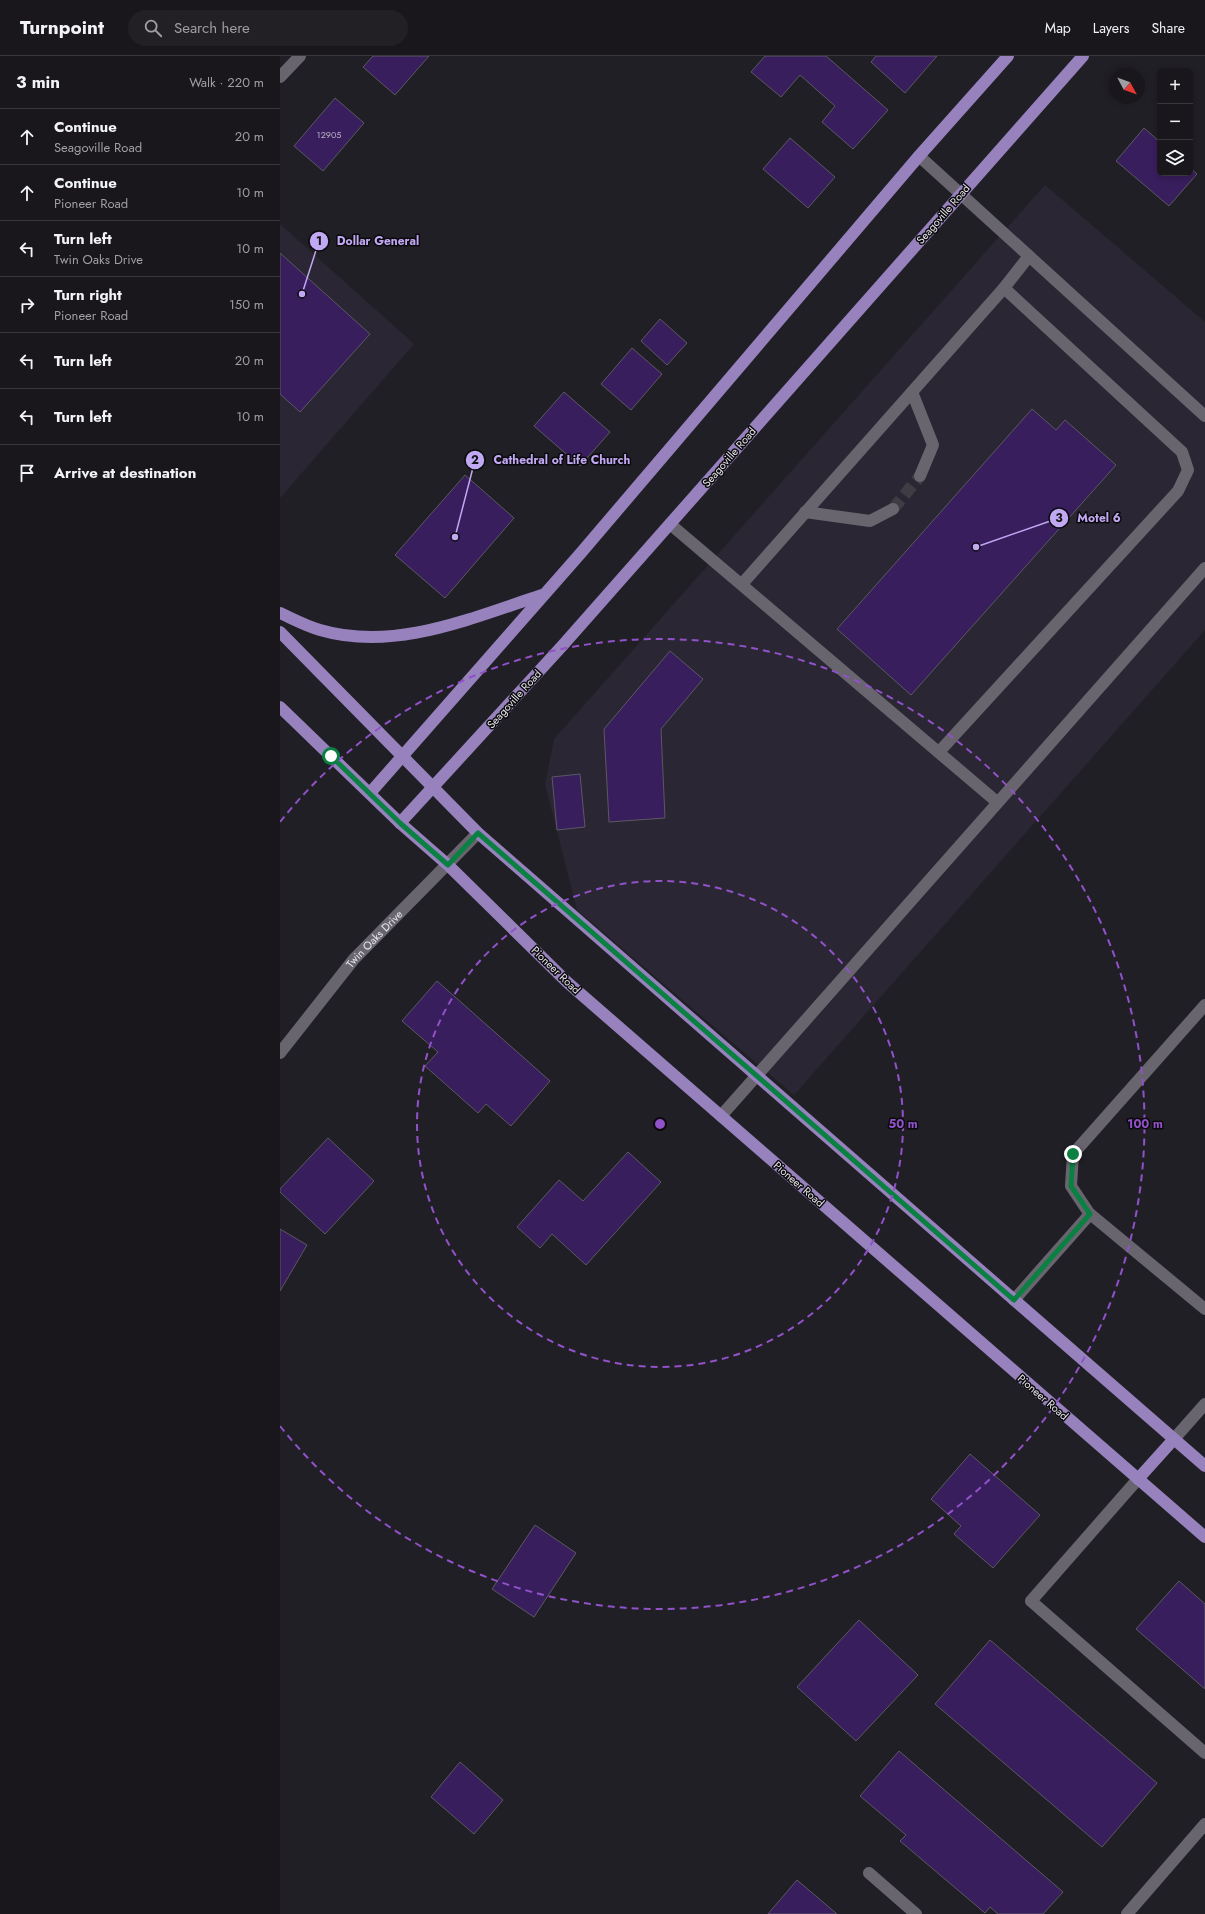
<!DOCTYPE html>
<meta charset="utf-8">
<style>
body{margin:0;font-family:Jost,sans-serif;background:#222025;color:#f1f3f6}
.controls{position:absolute;right:12px;top:12px;display:grid;overflow:hidden;border-radius:6px;box-shadow:0 2px 6px #0003}
.controls button{width:36px;height:36px;display:grid;place-items:center;padding:0;border:0;border-bottom:1px solid #37363b;background:#19171c;color:#f1f3f6;font:20px sans-serif}
.compass{position:absolute;left:829px;top:12px;width:36px;height:36px;border-radius:50%;background:#19171c;box-shadow:0 2px 6px #0003;rotate:131deg}
.stop{position:absolute;width:12px;height:12px;margin:-9px;border:3px solid #0b8043;border-radius:50%;background:#fff}
.stop.end{background:#0b8043;border-color:#fff;box-shadow:0 1px 4px #0008}
.list{margin:0;padding:0;list-style:none}
h2{display:flex;justify-content:space-between;align-items:center;height:52px;margin:0;padding:0 16px;font-size:17px}
h2 small{font-size:13px;font-weight:400;color:#9f9fa3}
.list li{display:grid;grid-template-columns:26px 1fr auto;gap:12px;align-items:center;box-sizing:border-box;height:56px;padding:0 16px;border-top:1px solid #37363b}
.list b{display:block;font-size:15px;white-space:nowrap}
.list p{margin:0;font-size:13px;white-space:nowrap;color:#9f9fa3}
.list em{font-size:13px;font-style:normal;color:#9f9fa3}
.icon{flex:none;width:22px;height:22px;fill:none;stroke:currentColor;stroke-width:2;stroke-linecap:round;stroke-linejoin:round}
.map{position:relative;flex:none;width:925px;height:1858px;overflow:hidden}
header{display:flex;align-items:center;gap:24px;box-sizing:border-box;height:56px;padding:0 20px;background:#19171c;border-bottom:1px solid #37363b}
header strong{font-size:19px}
nav{display:flex;gap:22px;margin-inline-start:auto;font-size:14px}
.search{width:280px;height:36px;background:#222025;display:flex;align-items:center;gap:10px;box-sizing:border-box;padding:0 14px;border-radius:22px;color:#9f9fa3;font-size:15px}
main{display:flex}
aside{flex:1;background:#19171c}
.map>svg:first-child{display:block}
</style>
<header>
<strong>Turnpoint</strong>
<div class="search"><svg class="icon" aria-label="search" viewBox="0 0 24 24"><circle cx="10" cy="10" r="6"/><path d="M15 15l6 6"/></svg>Search here</div>
<nav><a>Map</a><a>Layers</a><a>Share</a></nav>
</header>
<main>
<aside>
<h2>3 min<small>Walk · 220 m</small></h2>
<ul class="list">
<li><svg class="icon" aria-label="ahead" viewBox="0 0 24 24"><path d="M12 20V5M6 11l6-6 6 6"/></svg><div><b>Continue</b><p>Seagoville Road</p></div><em>20 m</em></li>
<li><svg class="icon" aria-label="ahead" viewBox="0 0 24 24"><path d="M12 20V5M6 11l6-6 6 6"/></svg><div><b>Continue</b><p>Pioneer Road</p></div><em>10 m</em></li>
<li><svg class="icon" aria-label="left" viewBox="0 0 24 24"><path d="M17 20v-9H6M10 6l-5 5 5 5"/></svg><div><b>Turn left</b><p>Twin Oaks Drive</p></div><em>10 m</em></li>
<li><svg class="icon" aria-label="right" viewBox="0 0 24 24"><path d="M7 20v-9h11M14 6l5 5-5 5"/></svg><div><b>Turn right</b><p>Pioneer Road</p></div><em>150 m</em></li>
<li><svg class="icon" aria-label="left" viewBox="0 0 24 24"><path d="M17 20v-9H6M10 6l-5 5 5 5"/></svg><div><b>Turn left</b></div><em>20 m</em></li>
<li><svg class="icon" aria-label="left" viewBox="0 0 24 24"><path d="M17 20v-9H6M10 6l-5 5 5 5"/></svg><div><b>Turn left</b></div><em>10 m</em></li>
<li><svg class="icon" aria-label="arrive" viewBox="0 0 24 24"><path d="M6 21V4h12l-3 4 3 4H6"/></svg><div><b>Arrive at destination</b></div></li>
</ul>
</aside>
<div class="map">
<svg width="925" height="1858" viewBox="0 0 925 1858">
<rect width="100%" height="100%" fill="#211f26"/>
<!-- built -->
<g fill="#2a2633">
<polygon points="765,129 925,266 925,574 514,1039 297,854 265,728 274,683"/>
<polygon points="0,168 134,288 0,442"/>
</g>
<!-- building -->
<g fill="#381e5d" stroke="#5b5961">
<polygon points="93,0 149,0 115,39 83,11"/>
<polygon points="485,0 546,0 608,54 573,93 542,66 555,50 520,19 501,41 471,16"/>
<polygon points="596,0 657,0 625,37 591,6"/>
<polygon points="55,42 84,67 43,115 14,90"/>
<polygon points="864,72 880,86 880,117 910,117 910,112 917,118 889,150 836,105"/>
<polygon points="510,82 555,121 528,152 483,113"/>
<polygon points="0,197 90,278 20,356 0,338"/>
<polygon points="380,263 407,287 387,309 361,285"/>
<polygon points="352,292 382,318 351,354 321,328"/>
<polygon points="284,336 330,376 300,410 254,370"/>
<polygon points="752,353 776,374 785,364 836,409 631,639 557,573"/>
<polygon points="185,419 234,462 165,542 115,499"/>
<polygon points="390,595 423,623 381,673 385,762 329,766 324,673"/>
<polygon points="300,718 305,771 277,774 272,721"/>
<polygon points="157,925 270,1025 231,1070 206,1048 198,1057 145,1010 158,996 122,965"/>
<polygon points="48,1082 94,1125 45,1178 0,1136 0,1133"/>
<polygon points="348,1096 381,1126 306,1209 272,1178 260,1192 237,1171 279,1124 303,1145"/>
<polygon points="0,1173 27,1189 0,1235"/>
<polygon points="690,1398 760,1459 713,1512 674,1478 681,1470 651,1443"/>
<polygon points="255,1469 296,1497 254,1561 212,1533"/>
<polygon points="899,1525 925,1548 925,1633 856,1573"/>
<polygon points="579,1564 638,1619 576,1685 517,1631"/>
<polygon points="710,1584 877,1727 822,1791 655,1648"/>
<polygon points="619,1695 783,1836 763,1858 718,1858 710,1851 705,1857 620,1785 626,1779 580,1740"/>
<polygon points="180,1706 223,1744 194,1778 151,1741"/>
<polygon points="517,1824 557,1858 488,1858"/>
</g>
<g fill="none" stroke-linecap="round" stroke-linejoin="round">
<!-- minor-tunnel -->
<polyline stroke="#3f3d43" stroke-width="12" stroke-dasharray="12 6" stroke-linecap="butt" points="613,453 640,420"/>
<!-- minor -->
<g stroke="#68656e" stroke-width="12">
<polyline points="0,21 20,0"/>
<polyline points="639,100 925,360"/>
<polyline points="632,336 653,389 640,420"/>
<polyline points="525,456 590,465 613,453"/>
<polyline points="390,468 717,746"/>
<polyline points="462,528 724,232"/>
<polyline points="659,696 898,435 908,414 902,396 724,232 749,200"/>
<polyline points="925,949 793,1098 791,1130 809,1157 925,1253"/>
<path id="s1" d="M0,997l74,-94 124,-126"/>
<polyline points="441,1060 925,512"/>
<polyline points="734,1244 810,1158"/>
<polyline points="894,1383 925,1348"/>
<polyline points="858,1423 751,1545 925,1697"/>
<polyline points="589,1817 636,1858"/>
<polyline points="847,1858 925,1768"/>
</g>
<!-- major -->
<g stroke="#9782bd" stroke-width="12">
<path d="M0,557c13,6 26,13 40,17 75,22 151,-12 222,-35"/>
<polyline points="0,576 198,777 925,1410"/>
<polyline points="0,651 120,767 168,809 287,926 925,1481"/>
<polyline points="90,737 300,498 639,100 728,0"/>
<polyline points="120,767 283,589 803,0"/>
<polyline points="858,1423 894,1383"/>
</g>
</g>
<g fill="none" stroke-linecap="round" stroke-linejoin="round">
<!-- route -->
<polyline stroke="#0b8043" stroke-width="5" points="51,700 120,767 168,809 198,777 734,1244 810,1158 791,1130 793,1098"/>
</g>
<!-- distance rings -->
<g fill="none" stroke="#9151c8" stroke-width="2" stroke-dasharray="7 5">
<circle cx="380" cy="1068" r="243"/>
<path d="M0 766A485 485 0 1 1 0 1370"/>
</g>
<g text-anchor="middle" dominant-baseline="central" stroke-width="3" stroke-linejoin="round" paint-order="stroke">
<!-- number labels -->
<g font-size="9" fill="#bbb3c7">
<text x="49" y="78">12905</text>
</g>
<!-- street labels -->
<g font-size="11" fill="#e7e5ea" stroke="#0a090c">
<text transform="translate(663 158) rotate(-49)">Seagoville Road</text>
<text transform="translate(449 401) rotate(-49)">Seagoville Road</text>
<text transform="translate(234 643) rotate(-48)">Seagoville Road</text>
<text stroke="none"><textPath href="#s1" startOffset="148">Twin Oaks Drive</textPath></text>
<text transform="translate(276 914) rotate(44)">Pioneer Road</text>
<text transform="translate(519 1128) rotate(41)">Pioneer Road</text>
<text transform="translate(763 1341) rotate(41)">Pioneer Road</text>
</g>
</g>
<circle cx="380" cy="1068" r="6" fill="#9151c8" stroke="#0a090c" stroke-width="2"/>
<g font-size="12" text-anchor="middle" font-weight="bold" fill="#9151c8" stroke="#0a090c" stroke-width="3" stroke-linejoin="round" paint-order="stroke">
<text x="623" y="1072">50 m</text>
<text x="865" y="1072">100 m</text>
</g>
<!-- callouts -->
<path fill="none" stroke="#c1a8f3" stroke-width="1.5" d="M22 238L39 185M175 481L195 404M696 491L779 462"/>
<g fill="#c1a8f3" stroke="#0a090c" stroke-width="1.5">
<circle cx="22" cy="238" r="4"/>
<circle cx="175" cy="481" r="4"/>
<circle cx="696" cy="491" r="4"/>
<circle cx="39" cy="185" r="10"/>
<circle cx="195" cy="404" r="10"/>
<circle cx="779" cy="462" r="10"/>
</g>
<g font-size="12" text-anchor="middle" font-weight="bold" fill="#111">
<text x="39" y="189">1</text>
<text x="195" y="408">2</text>
<text x="779" y="466">3</text>
</g>
<g font-size="12" text-anchor="middle" font-weight="bold" fill="#c1a8f3" stroke="#0a090c" stroke-width="3" stroke-linejoin="round" paint-order="stroke">
<text x="98" y="189">Dollar General</text>
<text x="282" y="408">Cathedral of Life Church</text>
<text x="819" y="466">Motel 6</text>
</g>
</svg>
<div class="controls">
<button>+</button>
<button>−</button>
<button><svg class="icon" aria-label="layers" viewBox="0 0 24 24"><path d="M12 4l9 5-9 5-9-5zM3 14l9 5 9-5"/></svg></button>
</div>
<svg class="compass" viewBox="-18 -18 36 36"><path d="M0-13l5 13h-10z" fill="#e53935"/><path d="M0 13l5-13h-10z" fill="#9f9fa3"/></svg>
<div class="stop" style="left:51px;top:700px"></div>
<div class="stop end" style="left:793px;top:1098px"></div>
</div>
</main>
